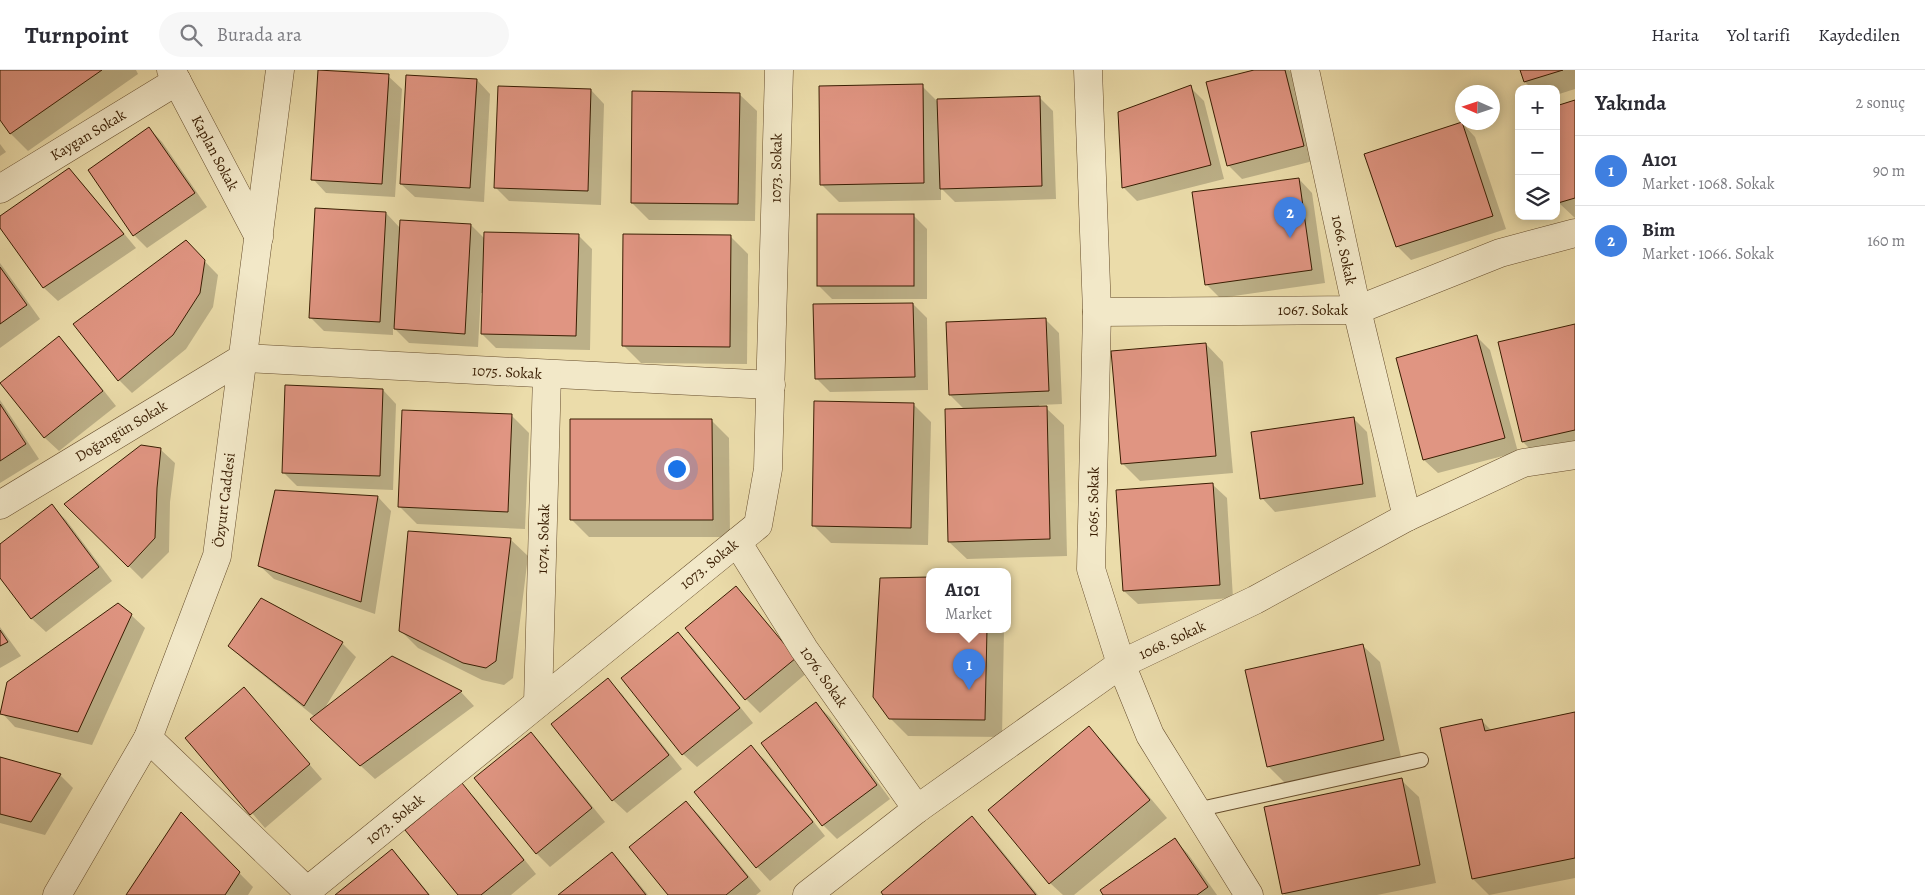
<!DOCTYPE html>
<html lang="tr">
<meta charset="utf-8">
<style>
body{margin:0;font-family:Alegreya,serif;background:#f7f7f7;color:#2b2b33}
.controls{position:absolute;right:15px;top:15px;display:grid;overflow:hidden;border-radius:10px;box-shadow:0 2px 12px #0003}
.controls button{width:45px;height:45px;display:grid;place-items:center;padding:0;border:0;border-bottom:1px solid #e1e1e2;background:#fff;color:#2b2b33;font:25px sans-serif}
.compass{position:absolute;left:1455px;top:15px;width:45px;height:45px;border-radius:50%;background:#fff;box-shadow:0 2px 12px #0003;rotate:273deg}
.you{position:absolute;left:676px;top:398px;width:18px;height:18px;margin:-12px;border:4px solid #fff;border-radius:50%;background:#1a73e8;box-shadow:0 0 0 8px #1a73e833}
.badge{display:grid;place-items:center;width:32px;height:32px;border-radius:50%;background:#ea580c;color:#fff;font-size:16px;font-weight:700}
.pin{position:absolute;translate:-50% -41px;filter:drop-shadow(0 1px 2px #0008)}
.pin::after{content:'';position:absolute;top:26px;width:18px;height:15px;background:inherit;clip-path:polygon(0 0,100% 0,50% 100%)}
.popup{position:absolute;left:926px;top:498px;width:85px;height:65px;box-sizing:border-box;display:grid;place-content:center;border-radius:10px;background:#fff;filter:drop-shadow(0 1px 4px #0005);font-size:16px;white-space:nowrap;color:#7c7c81}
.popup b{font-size:19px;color:#2b2b33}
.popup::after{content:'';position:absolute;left:50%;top:100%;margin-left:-10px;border:10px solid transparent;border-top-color:#fff}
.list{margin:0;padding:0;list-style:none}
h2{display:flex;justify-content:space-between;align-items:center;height:65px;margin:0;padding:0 20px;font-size:21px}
h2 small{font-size:16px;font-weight:400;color:#7c7c81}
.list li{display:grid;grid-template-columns:32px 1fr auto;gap:15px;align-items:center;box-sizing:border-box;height:70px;padding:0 20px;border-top:1px solid #e1e1e2}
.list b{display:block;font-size:19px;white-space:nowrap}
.list p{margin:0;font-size:16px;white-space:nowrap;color:#7c7c81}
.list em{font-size:16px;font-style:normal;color:#7c7c81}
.icon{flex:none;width:28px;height:28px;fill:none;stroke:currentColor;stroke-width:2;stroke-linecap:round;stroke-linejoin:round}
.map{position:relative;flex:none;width:1575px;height:825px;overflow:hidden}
header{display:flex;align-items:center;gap:30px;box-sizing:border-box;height:70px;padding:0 25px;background:#fff;border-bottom:1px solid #e1e1e2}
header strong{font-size:24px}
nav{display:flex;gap:28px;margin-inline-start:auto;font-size:18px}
.search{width:350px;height:45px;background:#f7f7f7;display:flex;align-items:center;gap:12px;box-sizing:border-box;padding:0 18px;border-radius:28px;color:#7c7c81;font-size:19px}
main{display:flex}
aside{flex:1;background:#fff}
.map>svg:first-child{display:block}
</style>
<header>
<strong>Turnpoint</strong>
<div class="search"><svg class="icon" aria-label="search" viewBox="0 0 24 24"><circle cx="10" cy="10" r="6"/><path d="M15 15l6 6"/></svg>Burada ara</div>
<nav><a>Harita</a><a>Yol tarifi</a><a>Kaydedilen</a></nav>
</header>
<main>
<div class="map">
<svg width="1575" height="825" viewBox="0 0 1575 825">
<rect width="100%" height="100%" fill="#ebdcaa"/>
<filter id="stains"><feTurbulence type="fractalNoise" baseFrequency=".004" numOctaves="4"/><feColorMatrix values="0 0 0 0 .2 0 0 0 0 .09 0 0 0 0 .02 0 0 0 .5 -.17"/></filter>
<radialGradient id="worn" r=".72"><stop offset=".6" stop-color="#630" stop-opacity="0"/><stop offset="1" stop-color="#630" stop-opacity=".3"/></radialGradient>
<!-- shadow -->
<g fill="#0003">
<polygon points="0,0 136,0 138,4 28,81 11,64 0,48"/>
<polygon points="1259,0 1289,0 1296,8 1317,90 1242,109 1228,95"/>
<polygon points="1521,0 1575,0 1575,19 1556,25 1556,19 1532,19 1525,12"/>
<polygon points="388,6 402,19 395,127 326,123 313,109"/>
<polygon points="477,10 490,24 484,132 415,127 401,114"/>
<polygon points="922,16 937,31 1039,27 1053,41 1056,129 955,132 941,118 941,130 839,132 821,114"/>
<polygon points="1190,17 1204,31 1224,109 1137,131 1123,117"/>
<polygon points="591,20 604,34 601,135 509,131 496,118"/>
<polygon points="739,24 757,41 755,151 649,150 632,133"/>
<polygon points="1575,31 1575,148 1559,133 1556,123"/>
<polygon points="1462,53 1475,67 1506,159 1411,190 1397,176"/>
<polygon points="149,58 162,72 207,137 147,178 134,165"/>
<polygon points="0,74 6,82 0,86"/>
<polygon points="69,99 82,113 136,178 58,231 44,218 0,156 0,147"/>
<polygon points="1299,109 1312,123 1325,213 1220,228 1206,214"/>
<polygon points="386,143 401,159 471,155 485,169 578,165 592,179 590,280 496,278 482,264 483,223 481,223 478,277 409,273 393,257 393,265 324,261 310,247"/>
<polygon points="913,145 927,159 927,229 832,229 818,215"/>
<polygon points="731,167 748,184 747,294 641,293 623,275"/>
<polygon points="186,172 218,205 213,237 186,279 132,323 119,310"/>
<polygon points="0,193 40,249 0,278"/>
<polygon points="913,234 927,248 928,320 830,322 816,308"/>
<polygon points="1045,249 1059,263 1062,334 1039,335 1040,338 1046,338 1064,355 1067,486 967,489 949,472 965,340 950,325"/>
<polygon points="1575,255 1575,376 1537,386 1523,372 1499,273"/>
<polygon points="59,267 72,281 116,336 59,381 45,368 2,313"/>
<polygon points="1477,267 1490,280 1518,382 1438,403 1424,390"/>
<polygon points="1206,274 1223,292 1233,403 1140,411 1122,393"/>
<polygon points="383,320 396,334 393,420 297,416 283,402"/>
<polygon points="0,330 39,389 0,413"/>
<polygon points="913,334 931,352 928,475 831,473 813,455"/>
<polygon points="511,345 529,363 525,459 417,454 400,437"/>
<polygon points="1353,348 1367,362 1376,427 1275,442 1262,428"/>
<polygon points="712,351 729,368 730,467 589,467 572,450"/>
<polygon points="141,376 161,380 175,393 170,432 169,482 142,509 66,434"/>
<polygon points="1213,415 1227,428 1233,528 1138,534 1124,521"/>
<polygon points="378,427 391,441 375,544 274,509 260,496"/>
<polygon points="52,436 66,450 112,511 46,562 32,549 0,506 0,476"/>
<polygon points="510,469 528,486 513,608 504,615 482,610 418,578 400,560"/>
<polygon points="930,508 930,559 1004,559 1002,667 908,666 890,648 881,509"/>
<polygon points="736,518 749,531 808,602 760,643 746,629 687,558"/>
<polygon points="261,530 342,573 356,587 323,641 392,588 461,622 474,636 375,709 325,663 315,647 243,589 230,575"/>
<polygon points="131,545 145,558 92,675 15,657 2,643"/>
<polygon points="0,557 21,586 0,598"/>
<polygon points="678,563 692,577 753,653 697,697 683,684"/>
<polygon points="1362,575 1380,592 1401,687 1286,714 1268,696"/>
<polygon points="607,610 621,623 682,699 627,743 613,730"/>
<polygon points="244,619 322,709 265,758 187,668"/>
<polygon points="816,634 830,647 890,729 837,769 823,755"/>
<polygon points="1575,643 1575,808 1489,825 1473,809 1482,651 1492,661"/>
<polygon points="1089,658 1106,675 1167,748 1074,825 1063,825 1050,813"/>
<polygon points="531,663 544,677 605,752 550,797 536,783"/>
<polygon points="751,677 765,690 825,766 770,811 757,797"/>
<polygon points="0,688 60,705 73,718 45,765 0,753"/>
<polygon points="1401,710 1419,727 1436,813 1377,825 1285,825 1283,823"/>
<polygon points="462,715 476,729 536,804 511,825 459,825"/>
<polygon points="686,732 700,746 761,821 756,825 670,825"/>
<polygon points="181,744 253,817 248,825 127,825"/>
<polygon points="972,748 989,765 1038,825 885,825"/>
<polygon points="1175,770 1188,784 1217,825 1105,825"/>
<polygon points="392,781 405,794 430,825 337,825"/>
<polygon points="612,784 625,797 648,825 560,825"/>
</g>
<!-- building -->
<g fill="#e09582" stroke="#391d02">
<polygon points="0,0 102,0 10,64 0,50"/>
<polygon points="318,0 389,4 382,114 311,110"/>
<polygon points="1254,0 1285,0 1304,76 1227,96 1206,12"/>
<polygon points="1520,0 1563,0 1524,12"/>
<polygon points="406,5 477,9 470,118 400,114"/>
<polygon points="923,14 924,113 820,115 819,16"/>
<polygon points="1191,15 1211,95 1122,118 1118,42"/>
<polygon points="498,16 591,19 588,121 494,118"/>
<polygon points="632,21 740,23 738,134 631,133"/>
<polygon points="1040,26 1042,116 940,119 937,29"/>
<polygon points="1575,30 1575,128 1558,133 1556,127 1556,36"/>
<polygon points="1462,52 1493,146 1396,177 1364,84"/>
<polygon points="149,57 195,123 133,166 88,100"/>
<polygon points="69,98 124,164 43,218 0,158 0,146"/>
<polygon points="1299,108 1312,200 1205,215 1192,122"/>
<polygon points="315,138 386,142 380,252 309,248"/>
<rect x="817" y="144" width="97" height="72"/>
<polygon points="400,150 471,154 465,264 394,259"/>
<polygon points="484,162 579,164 576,266 481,264"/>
<polygon points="623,164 731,165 730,277 622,276"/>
<polygon points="186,170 205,190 200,223 173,265 118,311 73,254"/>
<polygon points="0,197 27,235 0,254"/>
<polygon points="913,233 915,307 815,309 813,234"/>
<polygon points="1046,248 1049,321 949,325 946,252"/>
<polygon points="1575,254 1575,360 1522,372 1498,272"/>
<polygon points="1477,265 1505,368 1423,390 1396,288"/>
<polygon points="59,266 103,321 44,368 0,313"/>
<polygon points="1206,273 1216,386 1121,394 1111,281"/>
<polygon points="285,315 383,319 380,406 282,403"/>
<polygon points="814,331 914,333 911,458 812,456"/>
<polygon points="0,334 26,374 0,391"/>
<polygon points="1047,336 1050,469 948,472 945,339"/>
<polygon points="402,340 512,344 508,442 398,437"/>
<polygon points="1354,347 1363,414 1260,429 1251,362"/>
<polygon points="570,349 712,349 713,450 570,450"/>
<polygon points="141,375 161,378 157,418 155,468 128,497 64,434"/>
<polygon points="1213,413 1220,515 1123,521 1116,420"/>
<polygon points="275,420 378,426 361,532 258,496"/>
<polygon points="52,434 99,497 31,549 0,508 0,474"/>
<polygon points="408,461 511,468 496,591 486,598 463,593 399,561"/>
<polygon points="930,507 930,559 987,559 985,650 889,649 873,627 880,508"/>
<polygon points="736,516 796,588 745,630 685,558"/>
<polygon points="261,528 343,572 304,636 228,576"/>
<polygon points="118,533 132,544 78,662 0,644 7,612"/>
<polygon points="0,560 8,572 0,576"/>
<polygon points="678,562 740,638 682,685 621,608"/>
<polygon points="1363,574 1384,670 1267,697 1245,600"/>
<polygon points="392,586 462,621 360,696 310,649"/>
<polygon points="608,608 669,685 612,731 551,654"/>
<polygon points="244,617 310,694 250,745 185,668"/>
<polygon points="816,632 877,715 822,756 761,673"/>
<polygon points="1575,642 1575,788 1472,809 1440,658 1482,649 1485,661"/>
<polygon points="1089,656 1150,730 1049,814 988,740"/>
<polygon points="531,662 592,738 536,784 474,708"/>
<polygon points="751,675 813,752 756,798 694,722"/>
<polygon points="0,687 61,704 31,752 0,744"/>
<polygon points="1402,708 1420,795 1282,824 1264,737"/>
<polygon points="462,713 524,790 481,825 458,825 405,760"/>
<polygon points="686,731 748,807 726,825 668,825 629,777"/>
<polygon points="181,742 240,802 225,825 126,825"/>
<polygon points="972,746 1036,825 883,825 881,822"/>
<polygon points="1175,768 1208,817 1197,825 1103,825 1100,820"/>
<polygon points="392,779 429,825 335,825"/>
<polygon points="612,782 646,825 558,825"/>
</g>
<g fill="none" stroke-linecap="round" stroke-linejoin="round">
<defs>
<polyline id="lane" points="1196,740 1421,690"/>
<g id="street">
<polyline points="171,0 259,167"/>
<polyline points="1088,0 1097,242 1091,499 1121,594 1150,665 1249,825"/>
<polyline points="1305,0 1357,240 1407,447"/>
<polyline points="0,119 177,11"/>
<polyline points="1097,242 1357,240 1500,183 1575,163"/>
<polyline points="0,435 243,288 771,315"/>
<polyline points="737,472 804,579 917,739"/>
<polyline points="538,633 547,304"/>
<polyline points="148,668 307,821 309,825"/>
<polyline points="307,821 758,455 768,399 779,0"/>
<polyline points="57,825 148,668 217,486 280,0"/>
<polyline points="807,825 917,739 1121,594 1255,530 1407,447 1523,393 1575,385"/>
</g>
</defs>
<!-- lane casing -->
<use href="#lane" stroke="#664d2c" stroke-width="16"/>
<!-- street casing -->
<use href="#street" stroke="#664d2c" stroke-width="29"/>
<!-- lane -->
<use href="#lane" stroke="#f2e8c8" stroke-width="14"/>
<!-- street -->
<use href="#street" stroke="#f2e8c8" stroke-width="28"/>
</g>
<g text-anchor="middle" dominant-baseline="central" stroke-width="4" stroke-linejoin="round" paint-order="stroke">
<!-- street labels -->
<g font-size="15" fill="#391d02" stroke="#f2e8c8">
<text transform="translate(88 65) rotate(-31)">Kaygan Sokak</text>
<text transform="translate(215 83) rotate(62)">Kaplan Sokak</text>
<text transform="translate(776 98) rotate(-89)">1073. Sokak</text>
<text transform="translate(1344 180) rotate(78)">1066. Sokak</text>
<text x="1313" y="240">1067. Sokak</text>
<text transform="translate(507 302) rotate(3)">1075. Sokak</text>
<text transform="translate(121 361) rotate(-31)">Doğangün Sokak</text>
<text transform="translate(224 430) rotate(-83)">Özyurt Caddesi</text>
<text transform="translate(1093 432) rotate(-89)">1065. Sokak</text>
<text transform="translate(543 469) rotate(-88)">1074. Sokak</text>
<text transform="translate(709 494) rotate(-39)">1073. Sokak</text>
<text transform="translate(1172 570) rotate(-25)">1068. Sokak</text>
<text transform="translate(824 607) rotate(55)">1076. Sokak</text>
<text transform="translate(395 749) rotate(-39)">1073. Sokak</text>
</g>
</g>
<rect width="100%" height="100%" filter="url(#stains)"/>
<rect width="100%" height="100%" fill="url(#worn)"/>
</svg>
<div class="controls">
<button>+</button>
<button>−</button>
<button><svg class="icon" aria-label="layers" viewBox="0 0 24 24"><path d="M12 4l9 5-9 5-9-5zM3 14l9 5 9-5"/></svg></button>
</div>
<svg class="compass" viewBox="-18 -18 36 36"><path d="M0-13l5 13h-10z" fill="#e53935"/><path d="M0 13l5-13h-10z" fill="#7c7c81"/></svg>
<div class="you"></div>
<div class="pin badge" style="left:969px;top:620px;background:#3f7fe0">1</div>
<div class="popup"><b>A101</b>Market</div>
<div class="pin badge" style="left:1290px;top:168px;background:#3f7fe0">2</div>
</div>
<aside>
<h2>Yakında<small>2 sonuç</small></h2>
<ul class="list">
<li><span class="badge" style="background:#3f7fe0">1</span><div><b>A101</b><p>Market · 1068. Sokak</p></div><em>90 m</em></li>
<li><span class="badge" style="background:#3f7fe0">2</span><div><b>Bim</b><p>Market · 1066. Sokak</p></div><em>160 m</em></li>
</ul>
</aside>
</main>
